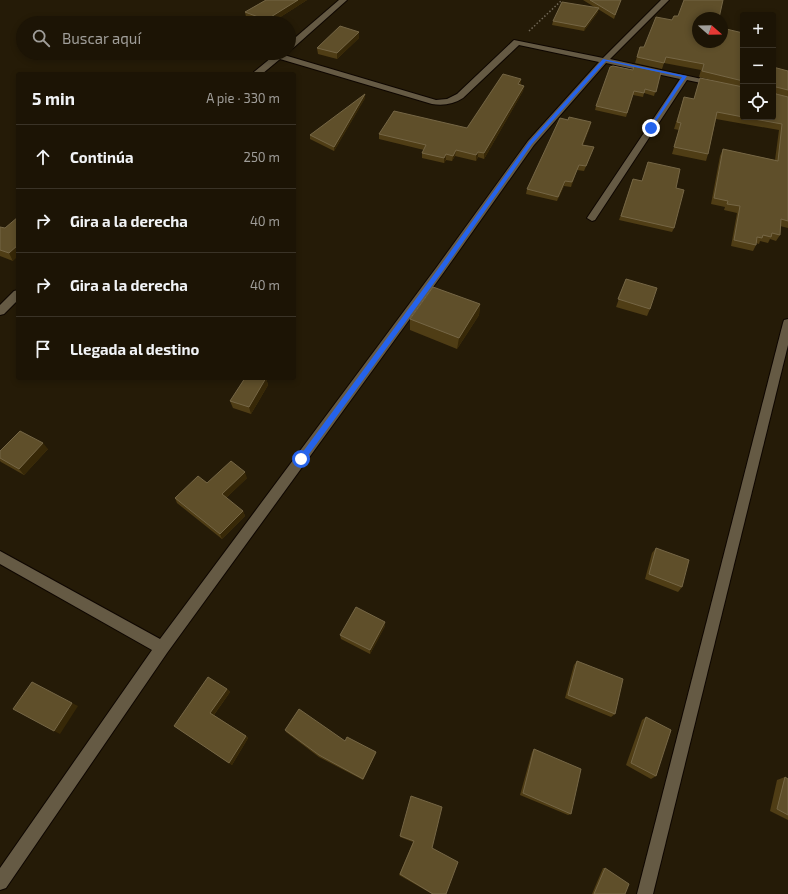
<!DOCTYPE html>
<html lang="es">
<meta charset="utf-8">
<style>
body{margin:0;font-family:"Exo 2",sans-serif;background:#251d0f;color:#f1f3f6}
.controls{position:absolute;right:12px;top:12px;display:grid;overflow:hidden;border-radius:4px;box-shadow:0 2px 6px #0003}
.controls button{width:36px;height:36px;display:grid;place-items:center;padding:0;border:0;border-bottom:1px solid #3a3327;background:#1c1405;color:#f1f3f6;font:20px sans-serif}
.compass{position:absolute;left:692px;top:12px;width:36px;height:36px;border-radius:50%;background:#1c1405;box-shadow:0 2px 6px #0003;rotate:110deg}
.stop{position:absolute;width:12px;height:12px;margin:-9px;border:3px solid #2563eb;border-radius:50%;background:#fff}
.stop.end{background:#2563eb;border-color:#fff;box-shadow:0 1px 4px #0008}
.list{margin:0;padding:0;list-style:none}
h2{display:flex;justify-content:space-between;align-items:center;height:52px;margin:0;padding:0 16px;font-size:17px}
h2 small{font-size:13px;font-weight:400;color:#a09e9a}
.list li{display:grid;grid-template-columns:26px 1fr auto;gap:12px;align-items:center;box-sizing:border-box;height:64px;padding:0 16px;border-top:1px solid #3a3327}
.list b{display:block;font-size:15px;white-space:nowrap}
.list em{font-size:13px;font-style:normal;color:#a09e9a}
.icon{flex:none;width:22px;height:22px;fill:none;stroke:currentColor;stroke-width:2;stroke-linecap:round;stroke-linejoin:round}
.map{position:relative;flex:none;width:788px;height:894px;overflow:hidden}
.search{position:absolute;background:#1c1405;box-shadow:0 2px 6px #0003;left:16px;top:16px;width:280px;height:44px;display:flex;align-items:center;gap:10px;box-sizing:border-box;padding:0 14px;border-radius:22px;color:#a09e9a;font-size:15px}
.panel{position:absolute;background:#1c1405;box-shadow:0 2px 6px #0003;left:16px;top:72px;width:280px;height:308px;border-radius:4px}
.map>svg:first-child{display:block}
</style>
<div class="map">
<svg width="788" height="894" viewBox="0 0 788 894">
<rect width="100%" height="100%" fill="#251b07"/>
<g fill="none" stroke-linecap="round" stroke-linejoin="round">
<defs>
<g id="minor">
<polygon points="339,0 347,0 292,49 289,49 289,43"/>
<path d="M661,0h8l-59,59 133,29v4l-56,-12 -92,140 -3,1 -5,-3 93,-139 -74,-16 -72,82 -90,127 -277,381 -161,235 -6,2v-22l152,-218 -152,-86v-13l160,88 276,-371 92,-127 71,-79 -80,-17 -56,53c-9,6 -20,8 -31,6l-152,-45 -18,15h-9l1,-2 23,-19h9l-2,2 152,45 11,-1 10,-5 57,-54 89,18z"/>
<polygon points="18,290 18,300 4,314 0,315 0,305 14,291"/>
<polygon points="788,319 788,345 653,894 637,894 783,323 784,320"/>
</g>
</defs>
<!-- minor casing -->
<use href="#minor" stroke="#0e0600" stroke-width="2"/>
<!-- path -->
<polyline stroke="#706756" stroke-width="1.5" stroke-dasharray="1.5 2" stroke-linecap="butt" points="529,31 562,0"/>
<!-- minor -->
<use href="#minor" fill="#655a44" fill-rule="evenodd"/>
</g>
<!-- wall -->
<g fill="#4f3d15">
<polygon points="266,0 307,0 271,23 260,23 246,17 245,12"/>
<polygon points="583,0 621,0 614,19 598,9 598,12 584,31 552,25 553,21 596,8"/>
<polygon points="359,32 359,38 337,59 318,54 317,48"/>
<polygon points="743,33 743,117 773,67 788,71 788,228 780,226 780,235 776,241 770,239 768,243 760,241 759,244 756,243 756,245 753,251 731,246 737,213 724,210 725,207 711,204 720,156 723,149 775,160 779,130 716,119 708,154 706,161 672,154 679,130 674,129 684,97 694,99 700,78 716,81 699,77 701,70 664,63 662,69 635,63 640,47 644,47 698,42"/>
<polygon points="633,70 661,72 654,96 644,93 643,97 633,95 626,117 595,110 596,106"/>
<polygon points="520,85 524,86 523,91 484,159 478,157 476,161 455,156 452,161 446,160 444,163 422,158 422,153 424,150 379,139 379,134 467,128"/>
<polygon points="365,98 334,151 310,139 310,135"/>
<polygon points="590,127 583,145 594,147 592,152 584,171 577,170 571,187 564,186 557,201 526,194 527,189"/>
<polygon points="633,179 676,188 674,228 672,232 619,220"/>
<polygon points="0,227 13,261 0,256"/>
<polygon points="626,279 650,309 647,316 616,307"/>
<polygon points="480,304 479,315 457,349 410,330 410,319"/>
<polygon points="266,378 268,385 251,414 233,408 230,401"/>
<polygon points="48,449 24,475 1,462 0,461 0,451"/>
<polygon points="247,478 226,498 243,511 245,516 222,539 177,503 175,498 207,483"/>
<polygon points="656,548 682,587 678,592 645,579 652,553"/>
<polygon points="385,622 385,626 370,654 341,639 340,635"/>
<polygon points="577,661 615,714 611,717 565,698 574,665"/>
<polygon points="227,689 230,692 214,715 246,736 248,738 232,765 174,726"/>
<polygon points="646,717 656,776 651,779 626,765 642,720"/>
<polygon points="285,730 345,741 376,752 376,753 363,780 319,757 286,732"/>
<polygon points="534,749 571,814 568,815 520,795 532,752"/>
<polygon points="785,777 788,779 788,820 770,811 777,780"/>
<polygon points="400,836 432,848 446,894 432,894 399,875 413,842 400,837"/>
<polygon points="603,868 605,868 625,894 592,894"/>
</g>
<!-- shaded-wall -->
<g fill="#372807">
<polygon points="298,0 307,0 271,23 267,23 266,20"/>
<polygon points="599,8 598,12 584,31 585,27"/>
<polygon points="359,32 359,38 337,59 337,53"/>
<polygon points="521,79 521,85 518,84"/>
<polygon points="524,86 523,91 484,159 484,153"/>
<polygon points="365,94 365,98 334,151 334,147"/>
<polygon points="591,122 590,127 581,150 582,145"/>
<polygon points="456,150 455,156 452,161 453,156"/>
<polygon points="478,152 478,157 476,161 476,155"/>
<polygon points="446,154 446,160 444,163 444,158"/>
<polygon points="579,165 577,170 571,187 572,182"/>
<polygon points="565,181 564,186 557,201 558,197"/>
<polygon points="18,245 18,256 13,261 9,253"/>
<polygon points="480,304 479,315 457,349 459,338"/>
<polygon points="266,378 268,385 251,414 249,407"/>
<polygon points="43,443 48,449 24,475 19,469"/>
<polygon points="245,472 247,478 224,500 222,494"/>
<polygon points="243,511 245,516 222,539 220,534"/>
<polygon points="385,622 385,626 370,654 370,650"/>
<polygon points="227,689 230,692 213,716 210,713"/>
<polygon points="72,703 78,706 60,734 54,731"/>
<polygon points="246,736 248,738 232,765 229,763"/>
<polygon points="376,752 376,753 363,780 363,779"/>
</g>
<!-- building -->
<g fill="#5f4f2a" stroke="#756645">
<polygon points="266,0 298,0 266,20 245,12"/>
<polygon points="590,0 621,0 615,15"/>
<polygon points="684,0 723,0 719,18 698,18 698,42 722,42 722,28 743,33 743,81 702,71 704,64 666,57 664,63 637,57 640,47 644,47 656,17 672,20 674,16 678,16"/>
<polygon points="562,2 599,8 585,27 553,21"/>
<polygon points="340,26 359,32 337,53 317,48"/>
<polygon points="613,66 633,70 634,66 661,72 656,92 645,89 644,93 634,91 627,113 596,106 610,67"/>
<polygon points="773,67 788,71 788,90 776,87 774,89 776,94 788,97 788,221 781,219 780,235 772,233 771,237 763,235 762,238 757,237 756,245 734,240 740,206 727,204 728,201 714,198 723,149 778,161 782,124 743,117 773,117"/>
<polygon points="503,74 521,79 518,84 524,86 484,153 478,152 476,155 456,150 453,156 446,154 444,158 422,153 426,145 379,134 394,111 467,128"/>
<polygon points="700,78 743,87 743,117 717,112 708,154 674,147 681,123 677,122 684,97 694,99"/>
<polygon points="365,94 334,147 310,135"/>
<polygon points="569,117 591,122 582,145 594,147 586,166 579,165 572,182 565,181 558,197 527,189 560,118 568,120"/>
<polygon points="648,162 680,169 676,188 684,190 674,228 621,216 633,179 642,181"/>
<polygon points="18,217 18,245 9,253 0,250 0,227 5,228"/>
<polygon points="626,279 657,288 650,309 618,299"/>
<polygon points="433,287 480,304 459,338 410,319"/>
<polygon points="245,378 266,378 249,407 230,401"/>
<polygon points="20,431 43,443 19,469 0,458 0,451"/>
<polygon points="231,461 245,472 222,494 243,511 220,534 175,498 198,476 207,483"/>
<polygon points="656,548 689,560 682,587 649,574"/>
<polygon points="356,607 385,622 370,650 340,635"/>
<polygon points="577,661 623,679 615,714 568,695"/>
<polygon points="208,677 227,689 210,713 246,736 229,763 174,726"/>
<polygon points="32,682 72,703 54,731 13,709"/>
<polygon points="299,709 345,741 347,737 376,752 363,779 319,755 285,730"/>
<polygon points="646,717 671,730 656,776 631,763"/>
<polygon points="534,749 581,769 571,814 523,793"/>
<polygon points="785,777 788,779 788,815 777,809"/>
<polygon points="411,796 442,807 432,848 458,862 446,894 433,894 400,874 414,841 400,836"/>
<polygon points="605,868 629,884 625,894 594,894"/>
</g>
<!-- route -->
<polygon fill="#2563eb" points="603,59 687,76 651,129 649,128 682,77 606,61 532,144 442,272 304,461 299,461 299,457 438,269 529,142"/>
</svg>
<div class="controls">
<button>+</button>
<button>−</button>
<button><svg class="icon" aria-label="locate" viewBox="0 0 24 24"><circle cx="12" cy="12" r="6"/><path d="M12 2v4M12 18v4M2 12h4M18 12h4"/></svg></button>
</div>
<svg class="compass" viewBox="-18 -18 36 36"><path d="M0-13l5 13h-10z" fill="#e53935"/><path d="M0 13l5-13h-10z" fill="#a09e9a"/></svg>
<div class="stop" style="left:301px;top:459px"></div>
<div class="stop end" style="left:651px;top:128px"></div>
<div class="search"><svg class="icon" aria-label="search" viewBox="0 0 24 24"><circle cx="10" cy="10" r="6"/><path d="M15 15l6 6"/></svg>Buscar aquí</div>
<section class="panel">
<h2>5 min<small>A pie · 330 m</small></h2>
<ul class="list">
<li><svg class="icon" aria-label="ahead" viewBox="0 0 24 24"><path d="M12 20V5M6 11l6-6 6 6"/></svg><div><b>Continúa</b></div><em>250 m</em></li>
<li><svg class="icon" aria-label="right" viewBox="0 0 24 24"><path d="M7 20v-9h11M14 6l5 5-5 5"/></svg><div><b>Gira a la derecha</b></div><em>40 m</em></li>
<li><svg class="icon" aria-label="right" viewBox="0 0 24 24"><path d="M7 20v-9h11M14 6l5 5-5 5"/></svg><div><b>Gira a la derecha</b></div><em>40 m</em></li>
<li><svg class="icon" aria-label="arrive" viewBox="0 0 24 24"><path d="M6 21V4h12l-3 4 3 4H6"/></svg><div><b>Llegada al destino</b></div></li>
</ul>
</section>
</div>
